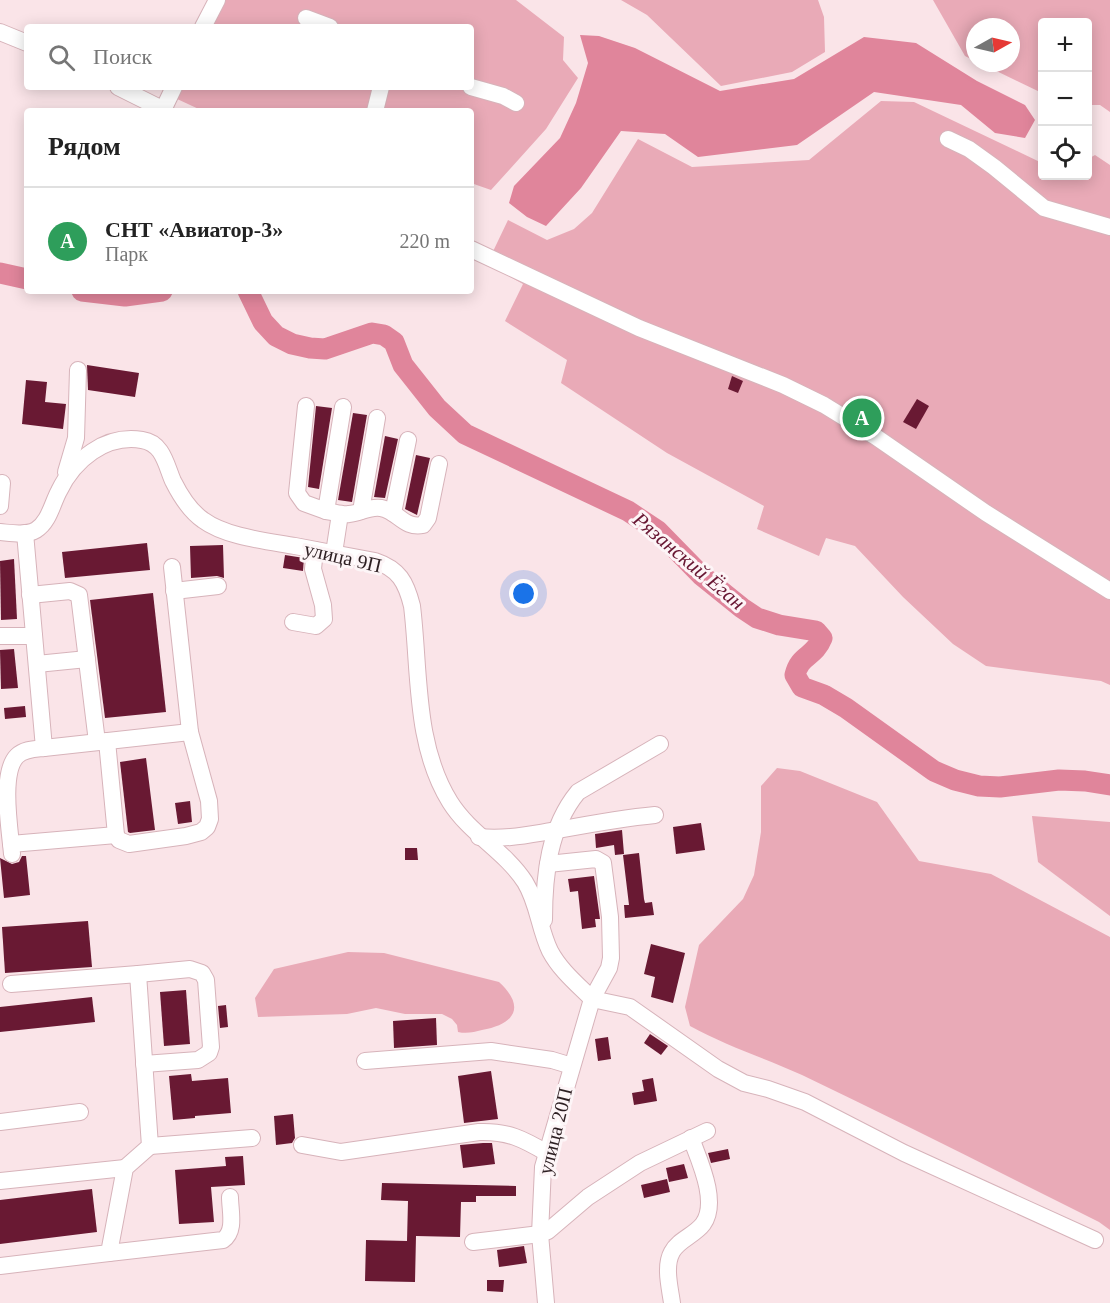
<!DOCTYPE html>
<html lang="ru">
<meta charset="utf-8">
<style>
body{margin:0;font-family:Georgia,serif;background:#f6f6f6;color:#222}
.controls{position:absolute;right:18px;top:18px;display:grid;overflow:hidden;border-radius:6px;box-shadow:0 3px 15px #0003}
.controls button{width:54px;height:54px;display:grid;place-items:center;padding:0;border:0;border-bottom:2px solid #e0e0e0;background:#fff;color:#222;font:30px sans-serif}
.compass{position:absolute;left:966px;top:18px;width:54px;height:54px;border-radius:50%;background:#fff;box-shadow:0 3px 15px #0003;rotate:82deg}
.you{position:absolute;left:524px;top:594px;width:21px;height:21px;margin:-15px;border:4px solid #fff;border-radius:50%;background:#1a73e8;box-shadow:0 0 0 9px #1a73e833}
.badge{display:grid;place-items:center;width:39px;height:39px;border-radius:50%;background:#1a7042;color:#fff;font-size:20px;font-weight:700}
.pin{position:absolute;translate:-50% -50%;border:3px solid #fff;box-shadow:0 2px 6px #0006}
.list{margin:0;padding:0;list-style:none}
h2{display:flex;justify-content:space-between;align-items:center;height:78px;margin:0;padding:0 24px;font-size:26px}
h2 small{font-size:20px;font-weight:400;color:#767676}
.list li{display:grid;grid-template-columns:39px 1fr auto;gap:18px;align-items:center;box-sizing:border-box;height:108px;padding:0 24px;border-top:2px solid #e0e0e0}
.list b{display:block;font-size:22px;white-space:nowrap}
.list p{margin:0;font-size:20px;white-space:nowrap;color:#767676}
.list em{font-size:20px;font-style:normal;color:#767676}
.icon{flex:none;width:33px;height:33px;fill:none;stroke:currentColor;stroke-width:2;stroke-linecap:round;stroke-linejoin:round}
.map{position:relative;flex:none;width:1110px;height:1303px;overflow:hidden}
.search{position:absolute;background:#fff;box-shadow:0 3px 15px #0003;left:24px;top:24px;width:450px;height:66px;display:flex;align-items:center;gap:15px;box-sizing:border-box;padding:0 21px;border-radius:6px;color:#767676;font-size:22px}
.panel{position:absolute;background:#fff;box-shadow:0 3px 15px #0003;left:24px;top:108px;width:450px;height:186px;border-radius:6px}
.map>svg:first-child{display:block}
</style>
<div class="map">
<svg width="1110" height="1303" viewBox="0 0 1110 1303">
<rect width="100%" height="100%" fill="#fae4e8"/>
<!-- green -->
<g fill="#e9aab7">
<polygon points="223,0 516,0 564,37 563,60 578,78 546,129 491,190 471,183 471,111 203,111 175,98 181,87 471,87 471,27 210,27"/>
<polygon points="621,0 818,0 824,17 825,52 792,72 721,86 647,15"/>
<polygon points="933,0 1110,0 1110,112 1100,105 1088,105 1088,22 1042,22 1042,93 980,63 1011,63 1011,27 975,27 975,61 965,56"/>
<polygon points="881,101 914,102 1042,163 1042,176 1088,176 1088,159 1095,155 1110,165 1110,685 1101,681 986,666 953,644 903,597 855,546 826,538 819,556 757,529 764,506 667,453 561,383 567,360 505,321 523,284 487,264 508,220 547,240 574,229 592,213 638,139 692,167 809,160"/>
<path d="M777,768l23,3 77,31 42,59 72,13 119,63v293l-11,-8c-98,-49 -197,-99 -297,-147 -37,-17 -76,-29 -112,-49l-5,-19 14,-62 44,-46 11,-24 7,-43v-46z"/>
<polygon points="1032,816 1110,822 1110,916 1038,862"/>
<path d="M348,952l36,1 115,29c27,25 16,42 -17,48 -8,2 -15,4 -24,2l-1,-7 -5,-6 -10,-5h-37l-29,-6 -29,6 -89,3 -3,-19 19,-29z"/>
</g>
<!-- water -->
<polygon fill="#e0859b" points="580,35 599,36 635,48 720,91 794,79 864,37 916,43 977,81 1025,105 1035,120 1025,138 995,133 961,105 874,92 797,145 698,157 665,134 621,131 581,188 546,226 527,217 509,203 514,186 560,138 576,103 588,63"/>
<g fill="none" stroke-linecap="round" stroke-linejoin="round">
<!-- river -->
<g stroke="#e0859b" stroke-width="21">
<polyline points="0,273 27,279"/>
<polyline points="82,291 125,296 162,291"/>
<path d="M248,291l15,31 13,14 16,8 18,4 15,1 47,-16 12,2 10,7 9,23 34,43 28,26 163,77 30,20 43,44 41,33 15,10 22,7 37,6 6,7c-8,20 -22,16 -27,37l7,12 22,8 22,13 88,63 21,9 24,6 21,1 59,-7 26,1 25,4"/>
</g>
</g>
<!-- building -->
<g fill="#691933">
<polygon points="87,365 139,373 135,397 88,390"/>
<polygon points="732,376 743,381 738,393 728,389"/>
<polygon points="26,380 47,382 45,402 66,404 63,429 22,424"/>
<polygon points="917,399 929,406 916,429 903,422"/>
<polygon points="316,406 332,408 319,489 308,487"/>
<polygon points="353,413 367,415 352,502 338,500"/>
<polygon points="385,436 398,439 385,498 374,497"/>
<polygon points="416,455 430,458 417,515 405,509"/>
<polygon points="147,543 150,570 65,578 62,552"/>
<polygon points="223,545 224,578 217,576 191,578 190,546"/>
<polygon points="285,555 304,558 303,571 283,568"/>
<polygon points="14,559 17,619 1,620 0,561"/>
<polygon points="153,593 166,712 105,718 90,600"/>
<polygon points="14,649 18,688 1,689 0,650"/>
<polygon points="25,706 26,717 5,719 4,708"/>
<polygon points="146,758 155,830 130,833 128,832 120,762"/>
<polygon points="190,801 192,822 178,824 175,803"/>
<polygon points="701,823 705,850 676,854 673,827"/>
<polygon points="622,830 624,854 615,855 614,845 596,848 595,834"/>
<polygon points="405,848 417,848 418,860 405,860"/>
<polygon points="639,853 644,899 645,903 652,902 654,915 625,918 624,905 629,905 623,855"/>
<polygon points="22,856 26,856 30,895 4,898 0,858 12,864 19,862"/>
<polygon points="594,876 600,919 595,919 596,927 582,929 578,891 570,892 568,879"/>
<polygon points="88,921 92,967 5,973 2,927"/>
<polygon points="651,944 685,953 673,1003 651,997 655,977 644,974"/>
<polygon points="186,990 190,1044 164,1046 160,992"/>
<polygon points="92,997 95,1022 0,1032 0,1007"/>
<polygon points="226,1005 228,1027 220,1028 218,1006"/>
<polygon points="436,1018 437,1045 394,1048 393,1021"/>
<polygon points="650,1034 668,1046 661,1055 644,1043"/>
<polygon points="608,1037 611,1059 598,1061 595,1039"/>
<polygon points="491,1071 498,1119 464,1123 458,1076"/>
<polygon points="191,1074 192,1081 228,1078 231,1113 195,1116 195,1118 173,1120 169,1076"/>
<polygon points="653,1078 657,1101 634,1105 632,1093 644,1091 642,1080"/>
<polygon points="293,1114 295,1138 292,1143 276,1145 274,1116"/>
<polygon points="483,1143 492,1143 495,1164 463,1168 460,1145"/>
<polygon points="728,1149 730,1159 711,1163 708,1153"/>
<polygon points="243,1156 245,1185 211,1187 214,1222 179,1224 175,1170 226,1166 225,1157"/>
<polygon points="684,1164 688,1178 669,1182 666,1168"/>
<polygon points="667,1179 670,1192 644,1198 641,1185"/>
<polygon points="382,1183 516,1186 516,1196 476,1196 476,1202 461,1202 460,1237 416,1236 415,1282 365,1281 366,1240 407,1241 408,1201 381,1200"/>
<polygon points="92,1189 97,1232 0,1244 0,1200"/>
<polygon points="524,1246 527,1263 499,1267 497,1250"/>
<polygon points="487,1280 504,1280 503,1292 487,1291"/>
</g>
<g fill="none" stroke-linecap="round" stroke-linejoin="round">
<defs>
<g id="minor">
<polyline points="306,18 330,27"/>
<polyline points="203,27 217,0"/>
<polyline points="0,32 27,43"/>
<polyline points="118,87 166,111"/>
<polyline points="471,87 503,96 516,103"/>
<polyline points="163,110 174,87"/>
<polyline points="375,111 381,87"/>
<polyline points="948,139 969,149 994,167 1044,208 1110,227"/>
<polyline points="471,249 639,328 783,385 824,405 876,437 986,513 1110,591"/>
<polyline points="306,406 297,493 304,503 326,511 343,407"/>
<polyline points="66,472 76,438 78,370"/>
<polyline points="0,506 2,483"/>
<path d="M326,511c8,1 16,4 23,3 12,-1 20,-8 32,-6 17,3 23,21 42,17l5,-7 11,-54"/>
<polyline points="361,511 377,418"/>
<polyline points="393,513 408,440"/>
<path d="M0,532c11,1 26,4 36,-2 13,-8 16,-26 23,-39 15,-31 46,-57 83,-51 21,3 24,25 31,41 7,14 17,30 30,39 23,17 64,21 92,26 27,5 53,10 80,15 24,8 31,21 37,45 8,65 2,138 38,196 20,32 55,49 75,80 13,21 14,46 25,69 10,19 27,33 42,48"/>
<polyline points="334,553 340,514"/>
<polyline points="174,591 218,586"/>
<polyline points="30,595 70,591 79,595 97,742"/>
<polyline points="293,622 316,626 324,619 323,605 313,569 315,550"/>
<polyline points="0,636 34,636"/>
<polyline points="37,664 87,659"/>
<polyline points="107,741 116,835 119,840 129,844 186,836 201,832 207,827 210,819 209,801 190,732"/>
<polyline points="44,748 190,732 172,567"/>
<path d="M479,837c27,3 52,-3 79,-7 32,-6 64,-12 97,-15"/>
<polyline points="11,844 116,835"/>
<path d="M12,854c-2,-24 -12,-81 5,-98 7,-7 18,-7 27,-8l-19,-215"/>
<path d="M544,920c0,-45 5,-93 34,-128l82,-48"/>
<polyline points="138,974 190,969 202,973 206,980 211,1047 209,1053 198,1060 144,1064"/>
<polyline points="592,999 630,1007 718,1069 744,1083 768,1089 805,1102 904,1153 1095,1240"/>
<polyline points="365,1061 491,1051 552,1060 572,1066"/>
<polyline points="0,1122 80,1112"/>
<path d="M302,1145l39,7 138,-20c29,-1 44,7 68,21"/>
<polyline points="150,1146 252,1138"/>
<polyline points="0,1181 125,1168"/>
<polyline points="473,1242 540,1234 548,1231 588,1197 640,1163 707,1131"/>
<path d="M109,1253l114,-13c13,-9 7,-29 7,-43"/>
<polyline points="0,1266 109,1253 125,1168 150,1146 138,974 11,984"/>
<polyline points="546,1303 540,1234 543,1167 592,999 609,968 611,958 610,917 603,863 596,859 548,864"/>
<path d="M672,1303c-2,-15 -8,-37 0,-51 6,-12 23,-17 31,-28 16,-22 -4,-64 -12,-86"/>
</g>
</defs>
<!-- minor casing -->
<use href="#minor" stroke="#d7b3ba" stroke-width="18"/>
<!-- minor -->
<use href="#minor" stroke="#fff" stroke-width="16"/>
</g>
<g text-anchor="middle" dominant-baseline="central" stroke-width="6" stroke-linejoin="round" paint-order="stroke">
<!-- street labels -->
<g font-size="20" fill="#2d1f22" stroke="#fdf5f7">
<text transform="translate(343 557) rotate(13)">улица 9П</text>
<text transform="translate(555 1131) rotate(-76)">улица 20П</text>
</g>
<!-- water labels -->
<g font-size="21" font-style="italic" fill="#681733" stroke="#fdf5f7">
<text transform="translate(689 561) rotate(40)">Рязанский Ёган</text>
</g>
</g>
</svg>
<div class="controls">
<button>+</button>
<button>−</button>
<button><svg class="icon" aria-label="locate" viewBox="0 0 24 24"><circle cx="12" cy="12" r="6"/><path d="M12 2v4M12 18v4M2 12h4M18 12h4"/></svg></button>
</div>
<svg class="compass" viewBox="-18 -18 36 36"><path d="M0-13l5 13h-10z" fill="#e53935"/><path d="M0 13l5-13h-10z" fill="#767676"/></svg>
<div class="you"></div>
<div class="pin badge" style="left:862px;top:418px;background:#2e9e5b">A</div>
<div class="search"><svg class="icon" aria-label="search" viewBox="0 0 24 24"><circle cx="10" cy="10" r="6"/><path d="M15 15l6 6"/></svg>Поиск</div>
<section class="panel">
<h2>Рядом<small></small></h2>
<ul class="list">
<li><span class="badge" style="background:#2e9e5b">A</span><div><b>СНТ «Авиатор-3»</b><p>Парк</p></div><em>220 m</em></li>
</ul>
</section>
</div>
